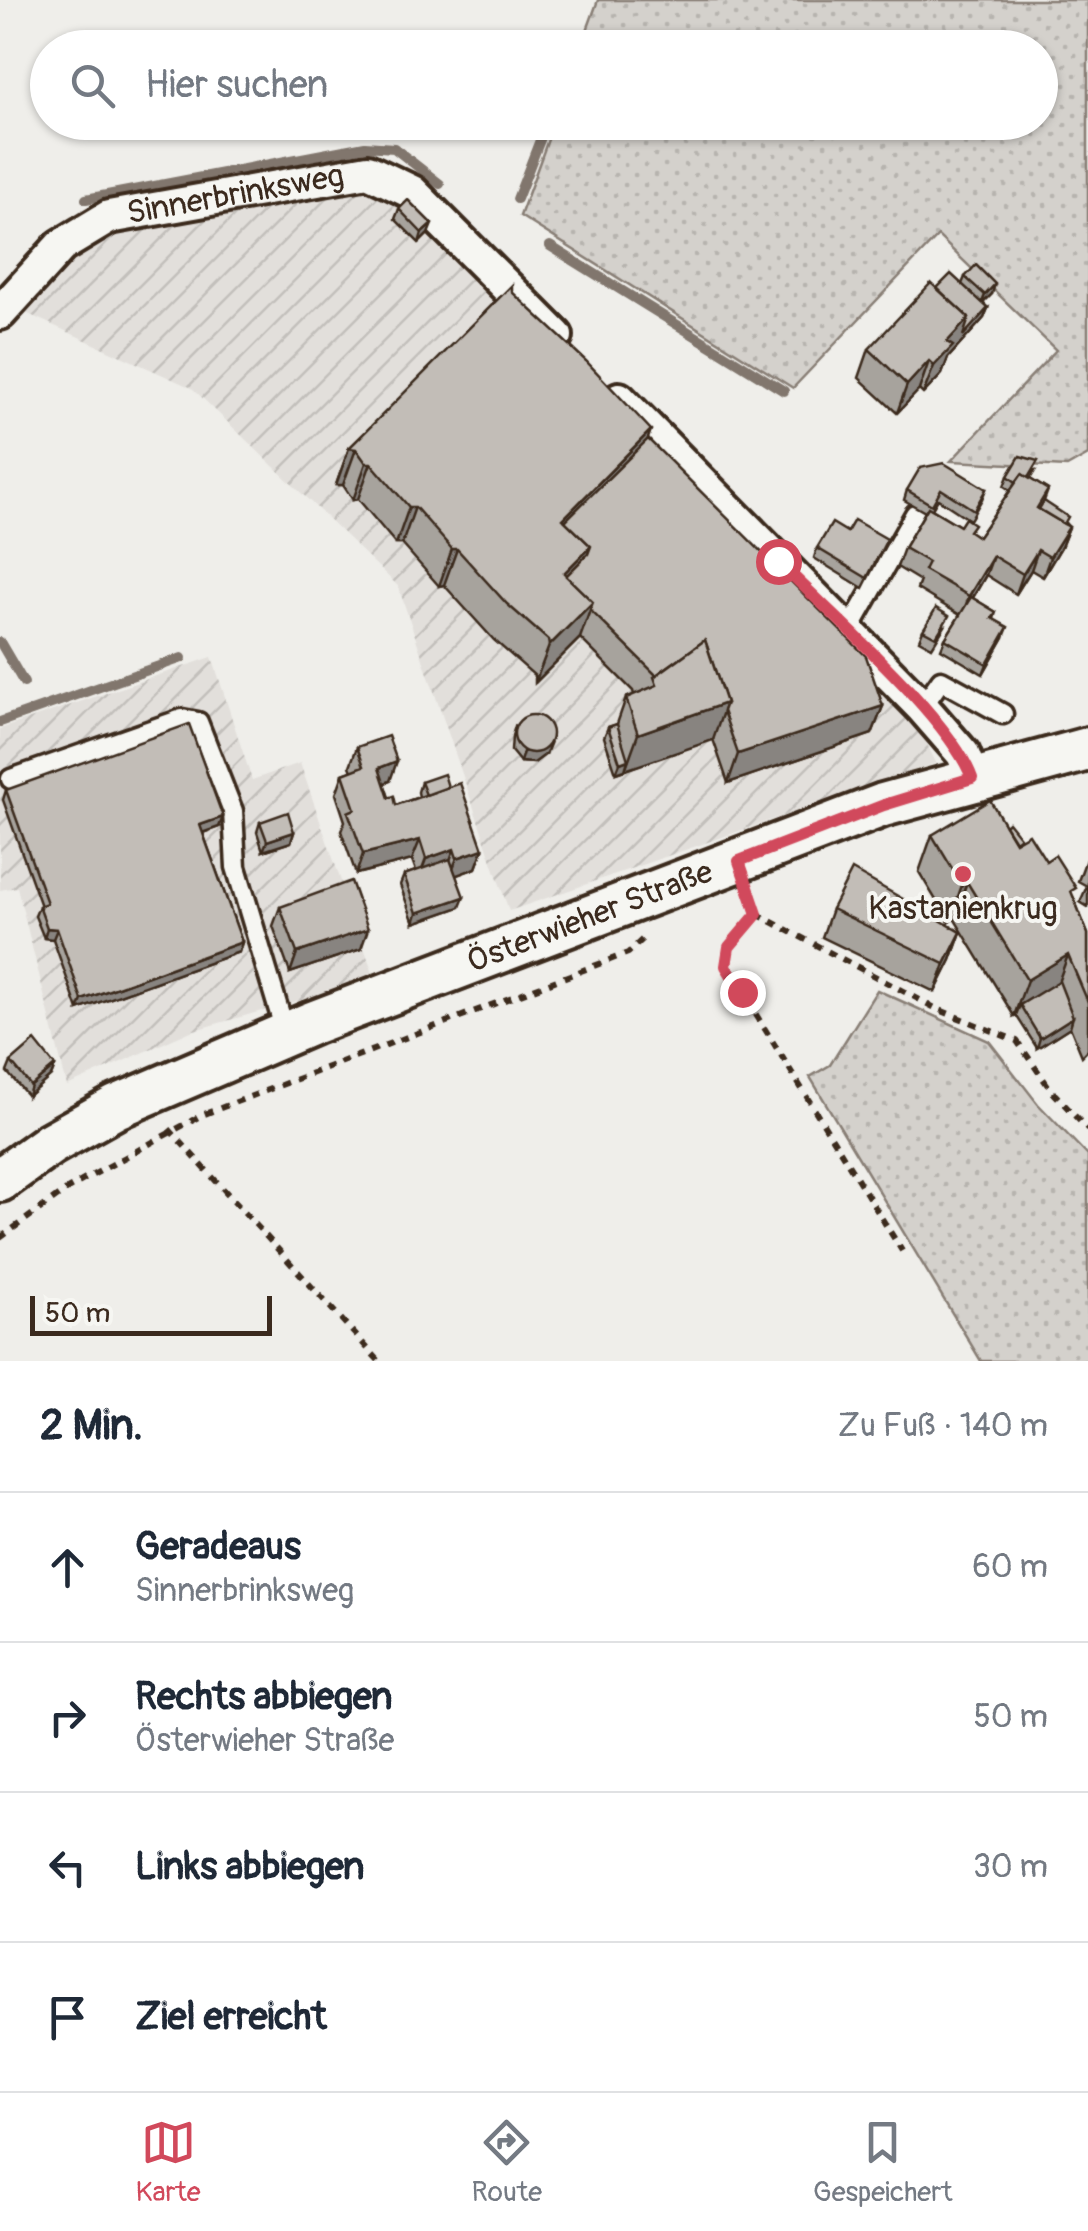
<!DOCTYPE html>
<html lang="de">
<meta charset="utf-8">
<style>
body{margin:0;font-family:Pangolin,sans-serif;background:#f6f6f7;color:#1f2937}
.scale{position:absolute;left:30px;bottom:25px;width:242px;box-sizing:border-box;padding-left:10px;border:5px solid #3b2a1e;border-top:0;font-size:28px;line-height:35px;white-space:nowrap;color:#3b2a1e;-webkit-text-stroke:8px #f6f6f2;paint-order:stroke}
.stop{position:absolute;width:30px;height:30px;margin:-22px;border:8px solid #d1495b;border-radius:50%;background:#fff}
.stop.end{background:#d1495b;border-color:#fff;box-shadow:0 2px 10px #0008}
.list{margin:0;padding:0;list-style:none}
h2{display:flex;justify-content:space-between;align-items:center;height:130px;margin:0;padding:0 40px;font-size:42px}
h2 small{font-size:32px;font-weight:400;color:#747a83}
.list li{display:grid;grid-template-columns:65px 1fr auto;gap:30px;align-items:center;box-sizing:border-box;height:150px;padding:0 40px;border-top:2px solid #e0e1e3}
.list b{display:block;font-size:38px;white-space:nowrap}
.list p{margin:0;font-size:32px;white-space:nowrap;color:#747a83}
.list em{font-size:32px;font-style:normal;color:#747a83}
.icon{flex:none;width:55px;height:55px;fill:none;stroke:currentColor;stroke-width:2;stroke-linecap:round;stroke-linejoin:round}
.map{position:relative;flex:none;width:1088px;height:1361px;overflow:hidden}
.search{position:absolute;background:#fff;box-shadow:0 2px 8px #0004;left:30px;right:30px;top:30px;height:110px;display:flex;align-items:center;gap:25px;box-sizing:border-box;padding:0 35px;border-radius:55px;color:#747a83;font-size:38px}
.sheet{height:730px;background:#fff}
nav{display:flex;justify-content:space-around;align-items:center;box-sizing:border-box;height:140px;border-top:2px solid #e0e1e3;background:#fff;font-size:28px;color:#747a83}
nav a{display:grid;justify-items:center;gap:5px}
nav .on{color:#d1495b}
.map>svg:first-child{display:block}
</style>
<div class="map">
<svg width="1088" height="1361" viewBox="0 0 1088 1361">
<defs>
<pattern id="industrial-furrows" width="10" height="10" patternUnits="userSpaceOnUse" patternTransform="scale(2.5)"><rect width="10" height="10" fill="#e2dfdb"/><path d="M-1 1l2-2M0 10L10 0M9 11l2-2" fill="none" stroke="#c3c0bc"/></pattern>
<pattern id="grass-dots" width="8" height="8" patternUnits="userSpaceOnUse" patternTransform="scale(2.5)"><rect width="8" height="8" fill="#d4d1cc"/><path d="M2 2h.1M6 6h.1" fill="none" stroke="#b7b4af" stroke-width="1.8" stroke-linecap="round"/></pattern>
</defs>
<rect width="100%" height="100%" fill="#efeeea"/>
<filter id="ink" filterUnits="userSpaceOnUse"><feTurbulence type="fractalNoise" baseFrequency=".01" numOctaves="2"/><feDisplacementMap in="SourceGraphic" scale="20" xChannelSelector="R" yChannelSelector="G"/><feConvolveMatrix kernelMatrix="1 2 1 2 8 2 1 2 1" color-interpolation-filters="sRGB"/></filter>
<g filter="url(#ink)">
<!-- industrial -->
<g fill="url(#industrial-furrows)">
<polygon points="364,186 401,202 920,729 936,763 509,911 398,586 192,388 17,309 65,257 112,229"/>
<polygon points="212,657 252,780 300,763 375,979 191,1031 67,1086 17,887 0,890 0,729"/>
</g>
<!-- grass -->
<g fill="url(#grass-dots)" stroke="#887e75" stroke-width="2.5">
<polygon points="598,0 1088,0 1088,455 1067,467 951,461 1056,350 938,236 793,388 520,216 554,123 1040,122 1040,48 581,47"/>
<polygon points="877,990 989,1041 1038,1104 1088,1156 1088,1361 981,1361 810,1077 830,1065"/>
</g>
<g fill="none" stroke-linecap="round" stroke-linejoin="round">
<!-- stream -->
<g stroke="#81766d" stroke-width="10">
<polyline points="576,48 580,37"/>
<polyline points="86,199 365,146 394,148 440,184"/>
<polyline points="517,199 547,122"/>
<polyline points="550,246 784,391"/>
<polyline points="0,642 24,683"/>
<polyline points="0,722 182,658"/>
</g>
<defs>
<g id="service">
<polyline points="848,632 915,514"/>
<polyline points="922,707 941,680 1003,714"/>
<polyline points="11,779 182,719 198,722 233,811 236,867 282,1021"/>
</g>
<g id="minor">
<path id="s1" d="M0,313l61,-67 48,-29 259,-46 44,21 144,144"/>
<polyline points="619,399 922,707 963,754 972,778"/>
</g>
<g id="tertiary">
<path id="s2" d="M0,1180l50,-36 66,-37 196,-84 571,-218 205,-56"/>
</g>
</defs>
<!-- service casing -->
<use href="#service" stroke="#3b2a1e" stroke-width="25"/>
<!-- minor casing -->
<use href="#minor" stroke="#3b2a1e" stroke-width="40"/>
<!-- tertiary casing -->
<use href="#tertiary" stroke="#3b2a1e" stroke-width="50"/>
<!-- path -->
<g stroke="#3b2a1e" stroke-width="6" stroke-dasharray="8 8" stroke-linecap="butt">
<polyline points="750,890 757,914 729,947 726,966 902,1251"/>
<polyline points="757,914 937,1009 1017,1041 1051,1090 1088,1130"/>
<polyline points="169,1129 379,1361"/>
<polyline points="0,1238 69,1188 202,1115 628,953 647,935"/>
</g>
<!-- service -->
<use href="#service" stroke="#f6f6f2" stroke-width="18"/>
<!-- minor -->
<use href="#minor" stroke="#f6f6f2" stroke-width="32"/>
<!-- tertiary -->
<use href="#tertiary" stroke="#f6f6f2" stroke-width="42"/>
</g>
<!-- wall -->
<g fill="#a7a39d" stroke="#3b2a1e" stroke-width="2.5">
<polygon points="399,209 428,234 419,243 395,219"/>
<polygon points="965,277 992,294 983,303 988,308 984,318 948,358 942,374 923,394 919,390 897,413 859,378 869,349 937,288 962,284"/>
<polygon points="512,292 648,439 883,706 872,734 728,783 713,739 616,773 604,737 608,727 617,724 626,698 634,695 633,691 580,638 535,683 535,676 494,640 444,585 439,586 402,544 396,544 358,499 353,500 343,485 336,485 349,448"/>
<polygon points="1035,471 1030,479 1048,490 1044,501 1069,527 1061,547 1043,577 1031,570 1016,594 986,575 973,598 996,612 994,619 1004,637 983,674 941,649 945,639 960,615 917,589 920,581 897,567 904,548 925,512 904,500 907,490 986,489 982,499 970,520 938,499 932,509 978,537 1010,490 1004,486 1008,476"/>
<polygon points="847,532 883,549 863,588 814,558 817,548"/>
<polygon points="945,626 932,647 919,640 923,630"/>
<polygon points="515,726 546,754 534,763 520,762 511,751 512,736"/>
<polygon points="357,747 390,781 384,783 389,798 396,805 419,797 418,792 421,782 448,787 483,849 476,868 456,875 460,907 414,923 400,885 404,875 416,871 412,860 356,874 341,831 345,821 336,794 343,774 352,771 350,766"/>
<polygon points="6,790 219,827 203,833 242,942 239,952 78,1010 53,939 44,938 35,916 39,906 41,906 3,800"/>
<polygon points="260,822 294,832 291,842 263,851 257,832"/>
<polygon points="1005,825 1019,839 1046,861 1073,896 1088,934 1088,1050 1082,1056 1070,1027 1037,1048 1016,1015 1014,1016 954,918 949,922 919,872 932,835"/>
<polygon points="1088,854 1088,907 1080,902 1087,886 1078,881"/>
<polygon points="280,907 361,949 290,973 273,926"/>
<polygon points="832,909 961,932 951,960 935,992 822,937"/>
<polygon points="11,1062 55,1066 51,1076 28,1096 7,1072"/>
</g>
<!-- shaded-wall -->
<g fill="#888480" stroke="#3b2a1e" stroke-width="2.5">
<polygon points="432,224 428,234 419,243 422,233"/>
<polygon points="995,284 992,294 981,305 985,295"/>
<polygon points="988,308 984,318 948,358 942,374 923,394 934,366 947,342 969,318"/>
<polygon points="929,361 919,390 897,413 907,385"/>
<polygon points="651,430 638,467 570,535 563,519"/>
<polygon points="349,448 356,449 343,485 336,485"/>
<polygon points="366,463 371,463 358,499 353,500"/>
<polygon points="409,507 415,507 402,544 396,544"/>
<polygon points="1069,527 1061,547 1043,577 1050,557"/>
<polygon points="591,546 578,582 564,573"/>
<polygon points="452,549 457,549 444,585 439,586"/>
<polygon points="1038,550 1031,570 1016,594 1023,574"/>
<polygon points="993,556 986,575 962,616 969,596"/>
<polygon points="593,602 580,638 535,683 549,646"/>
<polygon points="1008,627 1004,637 983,674 987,664"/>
<polygon points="726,703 713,740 625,770 638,734"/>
<polygon points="883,706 872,734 728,783 738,754"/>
<polygon points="550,744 546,754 534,763 520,762 523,752"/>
<polygon points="628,760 625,770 616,773 620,763"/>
<polygon points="397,761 390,781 372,788 379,768"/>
<polygon points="223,817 219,827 196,835 200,825"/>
<polygon points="294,832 291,842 263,851 267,841"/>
<polygon points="420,840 412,860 356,874 363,854"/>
<polygon points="454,849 447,869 419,878 426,859"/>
<polygon points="483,849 476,868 449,878 457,858"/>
<polygon points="967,882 954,918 949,922 962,885"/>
<polygon points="464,897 460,907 414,923 417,913"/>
<polygon points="47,928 57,929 53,939 44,938"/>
<polygon points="368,929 361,949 290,973 297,953"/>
<polygon points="961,932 951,960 935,992 945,964"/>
<polygon points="242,942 239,952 78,1010 82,1000"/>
<polygon points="1068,955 1055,991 1020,1005 1016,1015 1014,1016 1027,980"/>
<polygon points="1073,1017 1070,1027 1037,1048 1040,1038"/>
<polygon points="55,1066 51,1076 28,1096 31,1086"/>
</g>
<!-- building -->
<g fill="#c2bdb7" stroke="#3b2a1e" stroke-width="2.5">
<polygon points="408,200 432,224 422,233 399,209"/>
<polygon points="976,265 995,284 985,295 965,277"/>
<polygon points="951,274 988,308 963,336 969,318 937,288"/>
<polygon points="931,283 969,318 947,342 953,346 934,366 929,361 907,385 869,349"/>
<polygon points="512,285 512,292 586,361 651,430 563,519 591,546 564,573 593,602 549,646 548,640 507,604 457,549 452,549 415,507 409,507 371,463 366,463 356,449 349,448"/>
<polygon points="648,439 866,656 883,706 738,754 723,711 726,703 705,640 656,675 590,610 593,602 566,576 588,554 591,546 565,521"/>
<polygon points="1020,456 1038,461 1028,478 1022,474 1016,482 1008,476"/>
<polygon points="944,463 986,489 974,510 941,489 932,505 907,490 920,468"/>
<polygon points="1022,474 1048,490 1037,508 1069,527 1050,557 1038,550 1023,574 993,556 969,596 924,570 928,562 904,548 928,507 960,526 965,518 974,524 969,531 978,537"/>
<polygon points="1044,501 1068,517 1064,524 1039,509"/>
<polygon points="854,520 887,539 867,578 817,548 832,523 847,532"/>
<polygon points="971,597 996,612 992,618 1008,627 987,664 945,639"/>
<polygon points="936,608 949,616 936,637 923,630"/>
<polygon points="705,640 726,703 638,734 626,698 657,685 654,677"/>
<circle cx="533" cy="734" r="19"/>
<polygon points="189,724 223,817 200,825 242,942 82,1000 57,929 47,928 39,906 47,903 6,790"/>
<polygon points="617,724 628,760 620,763 608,727"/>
<polygon points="388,736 397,761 379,768 389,798 394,796 396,805 460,783 483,849 457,858 454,849 426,859 420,840 363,854 348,812 355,809 343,774 364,766 357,747"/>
<polygon points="444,774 448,787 426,795 421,782"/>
<polygon points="990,800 1015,842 1029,834 1046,861 1055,855 1076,888 1071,891 1088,934 1088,1002 1068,955 1027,980 967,882 962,885 932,835"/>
<polygon points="288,812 294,832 267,841 260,822"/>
<polygon points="1008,822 1020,837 1015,841 1005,825"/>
<polygon points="450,859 464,897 417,913 404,875"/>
<polygon points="852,870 961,932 945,964 832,909"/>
<polygon points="351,881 368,929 297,953 280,907"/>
<polygon points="1059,981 1073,1017 1040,1038 1020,1005"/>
<polygon points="35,1041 55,1066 31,1086 11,1062"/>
</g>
</g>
<g fill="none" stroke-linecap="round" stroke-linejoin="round" filter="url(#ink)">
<!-- route -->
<path stroke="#d1495b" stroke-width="12" d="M742,992l-16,-26 3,-19 28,-33 -18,-53 145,-56 88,-27c-22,-61 -144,-166 -194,-217"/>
</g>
<!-- markers -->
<circle fill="#d1495b" stroke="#f6f6f2" stroke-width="4" cx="963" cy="874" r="10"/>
<g text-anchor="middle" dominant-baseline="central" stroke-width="8" stroke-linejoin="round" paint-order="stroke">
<!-- street labels -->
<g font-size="32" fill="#3b2a1e" stroke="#f6f6f2">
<text stroke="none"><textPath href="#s1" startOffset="275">Sinnerbrinksweg</textPath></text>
<text stroke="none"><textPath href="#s2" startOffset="648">Österwieher Straße</textPath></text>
</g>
<!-- poi labels -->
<g font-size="32" fill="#3b2a1e" stroke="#f6f6f2">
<text x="963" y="909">Kastanienkrug</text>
</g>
</g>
</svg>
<div class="scale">50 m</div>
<div class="stop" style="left:778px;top:561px"></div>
<div class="stop end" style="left:742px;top:992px"></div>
<div class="search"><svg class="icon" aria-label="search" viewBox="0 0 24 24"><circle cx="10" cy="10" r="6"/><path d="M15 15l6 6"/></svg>Hier suchen</div>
</div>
<section class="sheet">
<h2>2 Min.<small>Zu Fuß · 140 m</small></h2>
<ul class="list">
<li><svg class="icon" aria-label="ahead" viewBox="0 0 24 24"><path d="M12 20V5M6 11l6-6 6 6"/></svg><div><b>Geradeaus</b><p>Sinnerbrinksweg</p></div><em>60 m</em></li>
<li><svg class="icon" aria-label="right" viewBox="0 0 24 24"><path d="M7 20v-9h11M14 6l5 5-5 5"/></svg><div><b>Rechts abbiegen</b><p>Österwieher Straße</p></div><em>50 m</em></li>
<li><svg class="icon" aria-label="left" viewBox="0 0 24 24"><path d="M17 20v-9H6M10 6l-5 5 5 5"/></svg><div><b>Links abbiegen</b></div><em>30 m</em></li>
<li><svg class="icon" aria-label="arrive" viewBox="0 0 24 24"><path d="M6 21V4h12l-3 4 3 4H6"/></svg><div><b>Ziel erreicht</b></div></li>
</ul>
</section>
<nav>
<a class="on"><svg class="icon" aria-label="map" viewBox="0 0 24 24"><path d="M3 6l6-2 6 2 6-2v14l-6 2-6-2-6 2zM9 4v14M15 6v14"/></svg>Karte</a>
<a><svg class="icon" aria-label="directions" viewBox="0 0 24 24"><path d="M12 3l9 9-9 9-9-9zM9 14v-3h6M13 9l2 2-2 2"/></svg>Route</a>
<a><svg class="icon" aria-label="saved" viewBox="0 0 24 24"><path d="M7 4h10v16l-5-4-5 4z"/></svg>Gespeichert</a>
</nav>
